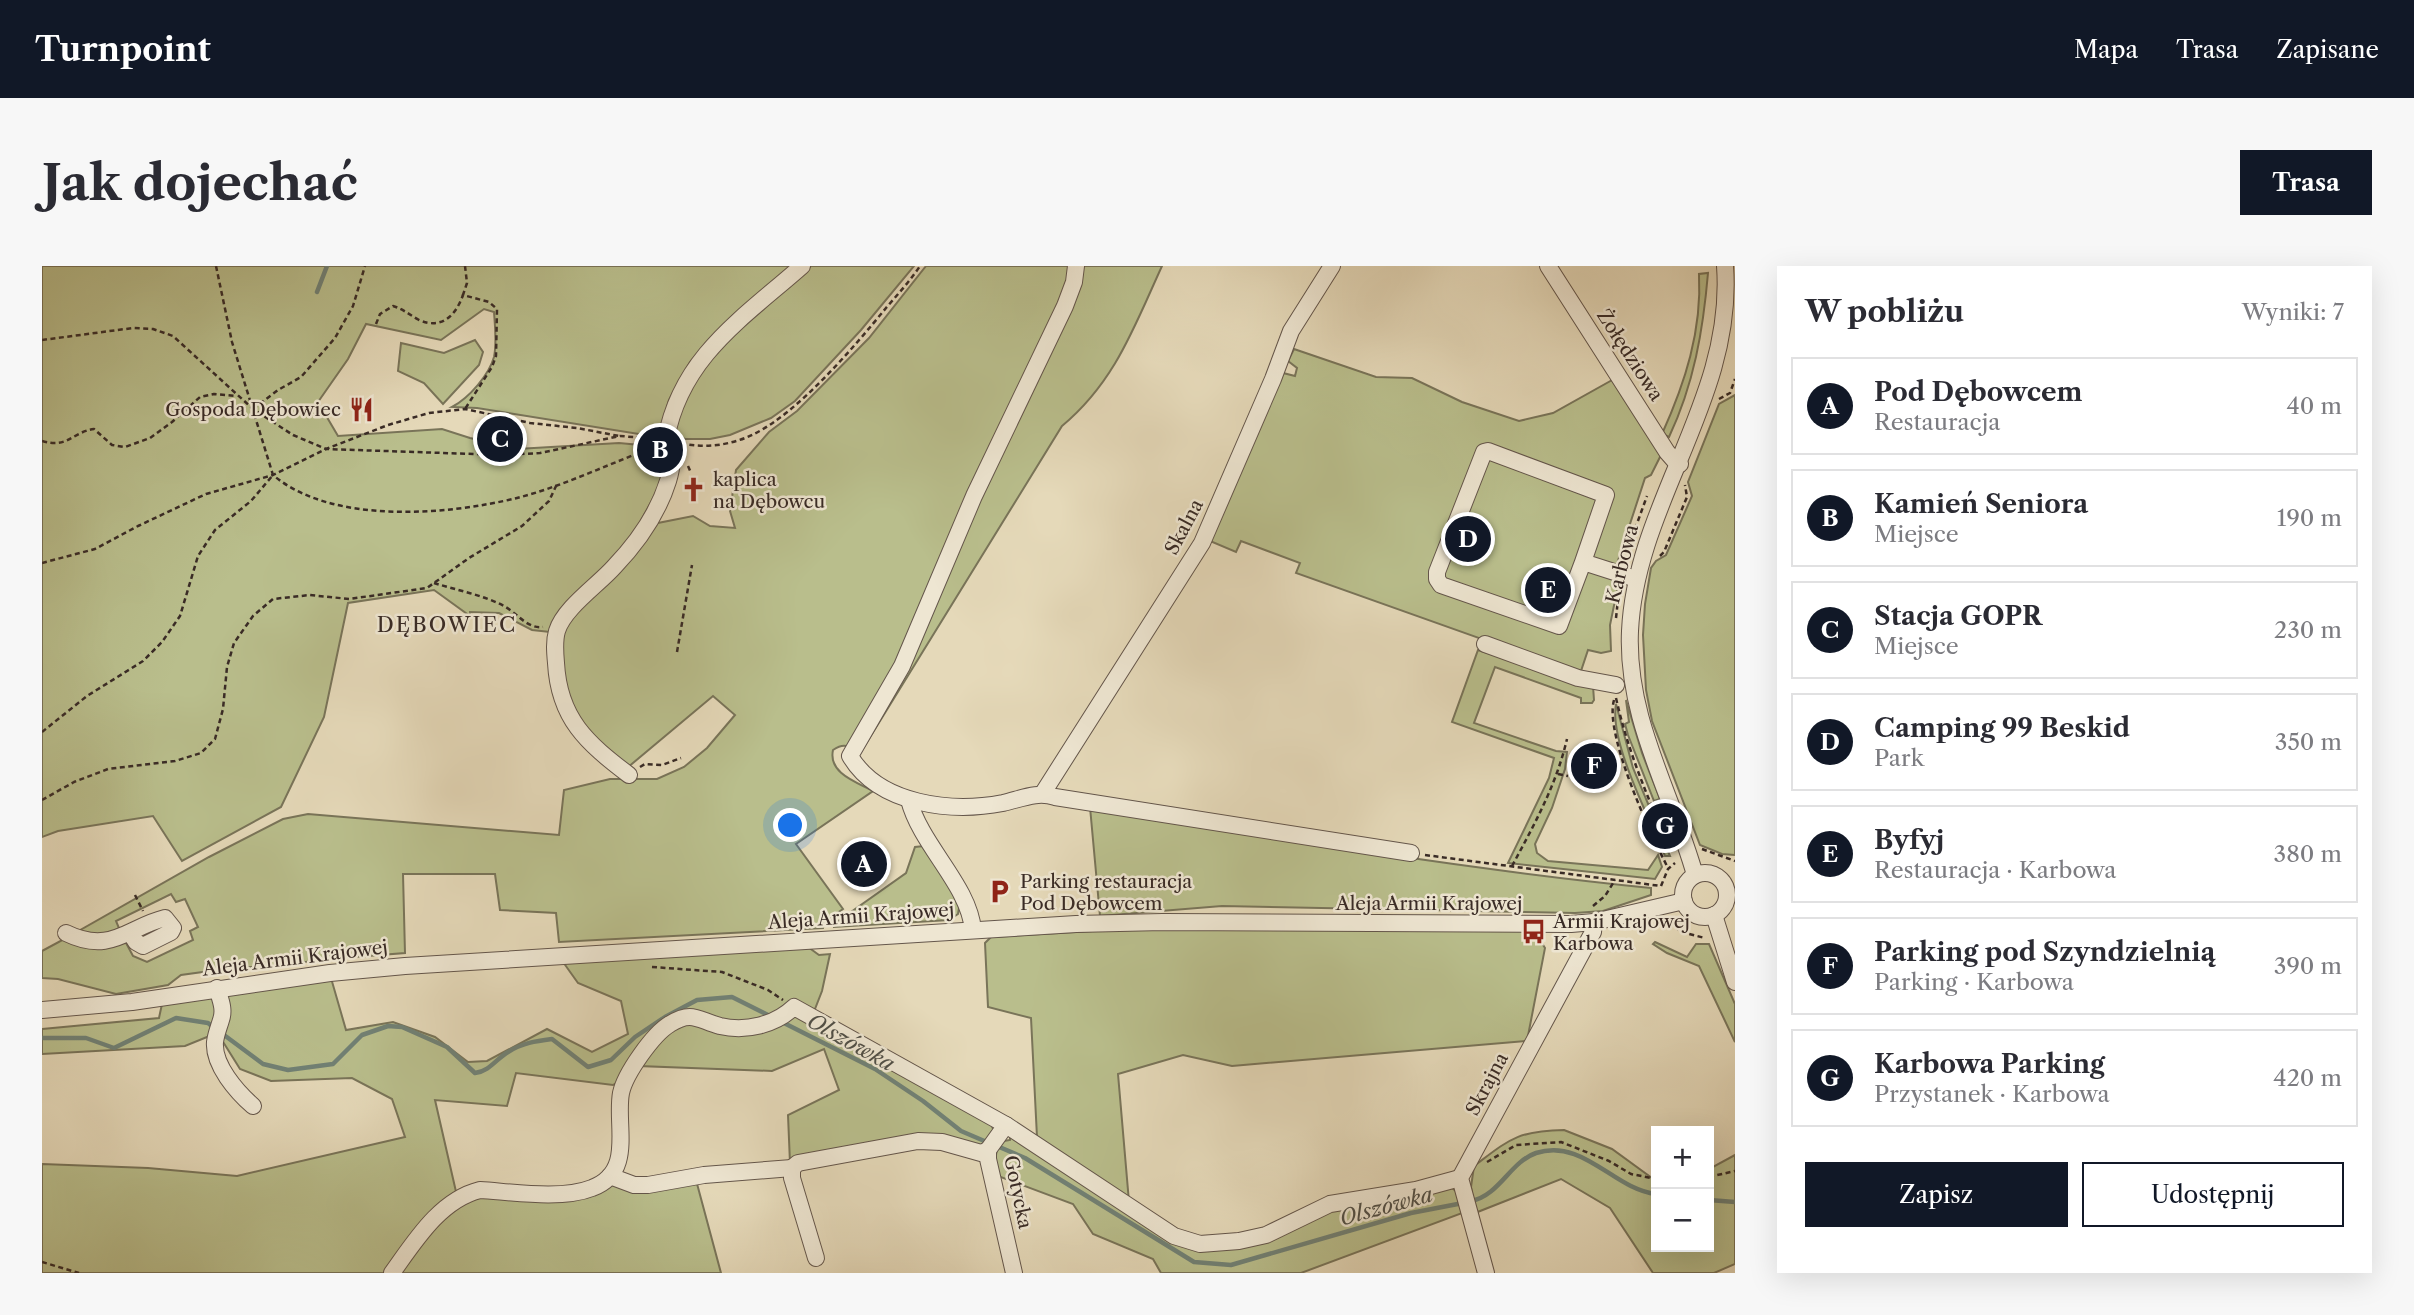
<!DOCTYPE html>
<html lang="pl">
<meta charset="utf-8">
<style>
body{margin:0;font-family:"Libre Caslon Text",serif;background:#f7f7f7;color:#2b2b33}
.controls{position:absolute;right:21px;bottom:21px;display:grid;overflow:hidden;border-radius:0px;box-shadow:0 7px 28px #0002}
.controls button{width:63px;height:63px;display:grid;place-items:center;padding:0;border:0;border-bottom:2px solid #e1e1e2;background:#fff;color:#2b2b33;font:35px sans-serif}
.you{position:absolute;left:749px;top:560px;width:24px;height:24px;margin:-18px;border:5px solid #fff;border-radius:50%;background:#1a73e8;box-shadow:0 0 0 10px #1a73e833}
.badge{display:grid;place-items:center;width:46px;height:46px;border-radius:50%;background:#111827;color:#fff;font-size:23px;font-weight:700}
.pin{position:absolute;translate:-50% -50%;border:4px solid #fff;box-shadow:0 2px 7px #0006}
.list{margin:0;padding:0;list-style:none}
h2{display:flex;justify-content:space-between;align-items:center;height:91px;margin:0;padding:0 28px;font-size:30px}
h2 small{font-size:23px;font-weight:400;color:#7c7c81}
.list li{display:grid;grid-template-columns:46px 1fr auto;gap:21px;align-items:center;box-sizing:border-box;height:98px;margin:0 14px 14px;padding:0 14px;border:2px solid #e1e1e2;border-radius:0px}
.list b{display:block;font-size:26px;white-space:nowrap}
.list p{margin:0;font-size:23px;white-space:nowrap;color:#7c7c81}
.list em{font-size:23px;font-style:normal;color:#7c7c81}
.actions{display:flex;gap:14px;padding:21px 28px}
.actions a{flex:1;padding:16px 0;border:2px solid #111827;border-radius:0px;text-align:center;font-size:24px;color:#111827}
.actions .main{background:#111827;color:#fff}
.map{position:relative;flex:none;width:1693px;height:1007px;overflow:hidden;border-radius:0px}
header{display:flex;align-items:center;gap:42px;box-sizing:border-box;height:98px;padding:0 35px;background:#111827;color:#fff}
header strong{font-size:33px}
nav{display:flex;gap:38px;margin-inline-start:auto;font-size:24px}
.intro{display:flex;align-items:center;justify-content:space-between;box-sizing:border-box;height:168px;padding:0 42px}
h1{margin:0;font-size:49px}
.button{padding:18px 32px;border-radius:0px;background:#111827;color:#fff;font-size:24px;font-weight:700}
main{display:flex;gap:42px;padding:0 42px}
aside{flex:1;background:#fff;border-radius:0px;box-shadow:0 7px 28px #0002}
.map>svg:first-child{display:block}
</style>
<header>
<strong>Turnpoint</strong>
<nav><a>Mapa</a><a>Trasa</a><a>Zapisane</a></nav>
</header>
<div class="intro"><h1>Jak dojechać</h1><a class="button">Trasa</a></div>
<main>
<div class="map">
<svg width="1693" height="1007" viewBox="0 0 1693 1007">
<rect width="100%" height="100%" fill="#e5d9b9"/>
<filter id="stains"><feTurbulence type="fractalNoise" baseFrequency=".00286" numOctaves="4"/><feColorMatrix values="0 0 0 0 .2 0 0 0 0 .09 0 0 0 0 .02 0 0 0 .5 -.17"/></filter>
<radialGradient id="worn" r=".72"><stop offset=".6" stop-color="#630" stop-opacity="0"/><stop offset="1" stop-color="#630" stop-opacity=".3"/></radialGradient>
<!-- green -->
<g fill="#b9be8c" stroke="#797459" stroke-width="2">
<path d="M0,0h752l-66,56 -38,40 -21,38 -6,22 -7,10 -11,3 -168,-27 -25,-1c17,-9 37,-32 42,-50 3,-14 1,-31 0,-45l-10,-3 -43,31 -75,-16 -18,35 -30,43 20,34 104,-7 28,9 47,11 102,-6 21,2 2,9 13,6 9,-5 4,15 -33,62 -85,100 -18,-2 -33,-17 -29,-1v4l-36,-26 -86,13 -24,114 -43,90 -99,54 -29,-45 -95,15 -16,6z"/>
<polygon points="769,0 872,0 819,64 753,135 729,152 688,169 668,173 643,173 633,169 638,133 688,69"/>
<path d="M884,0h236c-28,61 -47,116 -100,160l-203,329c-10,-9 -14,-13 -26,-5 -5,23 23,32 40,41l-77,53 47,65 -19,13 -1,6 -264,14 -3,-29 -56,-3 -5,-36h-92l2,79 -76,6 -63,8h-27l-58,8 -13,10 -52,9 -58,-15 -16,-1v-27l24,-13 59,3 8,15 14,6 46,-22 -3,-9 8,-4 -13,-28 -9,3 -5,-8 -55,27 5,12 -11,3 -35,-3 134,-76 74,-38 25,-5 251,21 5,-45 46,-11h47l27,-12 23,-19 28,-33 -22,-19 -86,72 -44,-40 -19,-37 -3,-63 92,-104 40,-8 17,10 25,2 -5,-17 6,-41 33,-38 28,-21 72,-73z"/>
<path d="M1666,7c-5,58 -14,111 -39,164l-7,-3c23,-51 40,-103 37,-160z"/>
<polygon points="433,74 441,86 437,99 401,138 382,117 356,105 359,77 402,87"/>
<polygon points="1252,83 1334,111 1370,112 1420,136 1477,155 1511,147 1572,113 1620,187 1609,209 1603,212 1570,313 1577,315 1568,359 1569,385 1559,387 1546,384 1538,408 1254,307 1258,297 1199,275 1194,286 1168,275 1241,107 1253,110 1255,102 1246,95"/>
<polygon points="1693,129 1693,589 1680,588 1658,579 1610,455 1604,424 1601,369 1603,338 1609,302 1614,295 1624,289 1650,230 1646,216 1677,138"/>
<polygon points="1436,384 1551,420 1552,434 1550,437 1539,437 1539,432 1453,401 1432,457 1514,485 1525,486 1523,503 1510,542 1493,578 1495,587 1506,595 1606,604 1616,589 1620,601 1613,613 1466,597 1507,512 1512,492 1410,456"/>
<polygon points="1584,434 1600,487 1618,533 1612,535 1586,469 1583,458 1587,456"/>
<path d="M1574,438l17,64 37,88h-5c-15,-37 -56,-114 -49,-152z"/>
<path d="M1048,541c187,31 373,62 561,81v7l-48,16 -28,2 -353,-7 -122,10z"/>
<polygon points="882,580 918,636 916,648 907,654 792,661 792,658 864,607 873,581"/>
<polygon points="1102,662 1492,665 1503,682 1485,775 1190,800 1141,789 1076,808 1087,936 995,871 989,752 946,741 943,677 949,671"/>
<polygon points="1613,676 1645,691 1654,678 1667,678 1693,738 1693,776 1657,700 1625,687 1611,678"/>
<polygon points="766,681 777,689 788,688 780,725 771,748 752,737 707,759 646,747 582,812 571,819 474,807 465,840 393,834 415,930 346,1007 0,1007 0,898 106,902 195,910 363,871 350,833 310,812 229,815 198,803 178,771 181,726 289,712 304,764 351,756 393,771 426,796 445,795 505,763 550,786 586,768 579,735 536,717 521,696"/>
<polygon points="170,730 176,744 170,769 143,780 0,788 0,763 117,752 120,738"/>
<polygon points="753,745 949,858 952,865 950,865 948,870 938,881 907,873 748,897 746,849 797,824 782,783 730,805 597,800 619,770 639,756 678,763"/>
<path d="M1522,864l48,19 44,32v66h53v-78l26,-14v109l-21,9h-61l-43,-65 -49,-29 -86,34 -4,-26 3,-21c36,-27 43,-35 90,-36z"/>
<polygon points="968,871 973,872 1157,983 1290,942 1410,922 1415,926 1423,946 1259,1007 1119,1007 1111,993 1051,968 1031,938 956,910 951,890 954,889 955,883 962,875 968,874"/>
<polygon points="654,914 679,1007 355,1007 378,976 424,932 570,917"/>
</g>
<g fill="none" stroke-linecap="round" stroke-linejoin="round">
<!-- stream -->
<g stroke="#718175" stroke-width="4.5">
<polyline points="275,26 285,0"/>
<polyline points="738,755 833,803 881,835 919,865 947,877"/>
<path d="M178,766l43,32 25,6 45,-6 29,-29 26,-9 14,1 45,20 28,26c15,-2 21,-14 33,-21 14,-9 28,-11 44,-13l36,28 23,-7 24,-23 30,-20 32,-17 35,-3 40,20"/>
<polyline points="0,772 44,772 72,782 134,752 166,757 171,761"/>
<polyline points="955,880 983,892 1152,996 1189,999 1369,947 1421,937"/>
<polyline points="1667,934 1693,936"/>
<path d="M1429,935c28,-5 39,-39 65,-48 48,-15 77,36 120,41"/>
</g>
<defs>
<g id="minor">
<path d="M1034,0l-2,16 -9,24 -91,190 -72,170 -52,90c29,49 102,57 153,47 18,-4 34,-12 52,-6l356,56"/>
<polyline points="1506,0 1625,186 1632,194 1638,198"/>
<path d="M624,173c15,-82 77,-121 136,-173"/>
<polyline points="1541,296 1564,229 1446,185 1442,186 1395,306 1395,313 1399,319 1517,360 1541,296 1594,313"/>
<polyline points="1443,378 1536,412 1574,419"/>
<path d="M587,509c-42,-32 -70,-56 -73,-112 -1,-11 -2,-22 1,-32 7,-23 41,-46 57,-64 23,-24 44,-54 54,-86 5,-16 7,-27 -10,-35"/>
<polyline points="1001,527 1160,277 1231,113 1249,65 1290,0"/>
<path d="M867,534c12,46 60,85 64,130"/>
<circle cx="1663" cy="629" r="22"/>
<path d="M1653,609c-23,-82 -69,-156 -65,-244 6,-129 105,-232 95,-365"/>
<polyline points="1672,649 1693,716"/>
<path d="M24,667c45,22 62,-6 99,-15l8,10 -2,4 -28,14 -7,-4 -5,-8"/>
<path d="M175,722c3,11 8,21 4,32 -2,7 -5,14 -6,22 -2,23 22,50 38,64"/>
<polyline points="0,744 90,736 288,707 363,700 1034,658 1121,656 1529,658 1552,656 1642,635"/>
<polyline points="964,859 946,884 946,893 972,1007"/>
<polyline points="568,910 592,919 606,919 662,909 750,902"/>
<polyline points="774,992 750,912 750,902 756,897 876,875 900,876 939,887 946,884"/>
<path d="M350,1007c23,-32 48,-73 88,-83 32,2 82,10 112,-2 43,-16 23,-63 29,-95 4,-19 32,-59 49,-69 22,-14 28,-4 50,2 26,6 55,-1 74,-19l212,118 168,111 26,8 39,-3 27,-6 64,-31 86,-14 44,-12"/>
<polyline points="1444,1007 1418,912 1551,666 1552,656"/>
</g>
</defs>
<!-- minor casing -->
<use href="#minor" stroke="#64564b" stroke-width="18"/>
<!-- path -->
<g stroke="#392b26" stroke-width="2.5" stroke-dasharray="5 3.5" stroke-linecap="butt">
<path d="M174,0l16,76 41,133c59,50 174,40 244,23 43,-11 85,-31 127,-47"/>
<polyline points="423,0 425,17 421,29 447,36 455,43 454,90 450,101 423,143"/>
<path d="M334,58l4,-10 13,-8c10,3 17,9 26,14 23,10 37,-5 44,-25"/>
<polyline points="0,74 91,62 111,63 131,70 211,143 251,169 284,183 461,189 498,187 578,170 604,172"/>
<polyline points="1677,133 1688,127 1693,113"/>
<polyline points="211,143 236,124 259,111 293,72 311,40 323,0"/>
<path d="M0,175c26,8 30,-9 52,-12l18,16 13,2 25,-9 22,-16 28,-25 14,-3 23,2"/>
<path d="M639,177c24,6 51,2 73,-9 45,-22 100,-87 132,-126 12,-14 24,-27 34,-42"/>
<polyline points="646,200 649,207"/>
<polyline points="1593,263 1605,230"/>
<polyline points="1618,290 1622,286 1645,231 1643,219"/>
<polyline points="0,297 53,283 96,260 164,228 231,209 284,183 346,159 387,147 423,143 488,157 535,162 577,170"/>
<path d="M392,317c22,7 49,12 70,23 13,7 23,23 39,21"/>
<polyline points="1574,352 1577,324"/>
<polyline points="635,386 650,299"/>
<path d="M1574,432c12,54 32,100 54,151"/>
<path d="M1572,434c-10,34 37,135 54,168"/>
<polyline points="0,466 45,430 101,395 120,376 138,350 156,290 173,264 209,235 231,209"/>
<polyline points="598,501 603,498 620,499 639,492"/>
<polyline points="1516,508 1526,510"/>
<polyline points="0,534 32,516 66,503 133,495 159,487 173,473 181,443 185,401 192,377 211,350 231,333 268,329 307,333 385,322 427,292 480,260 507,235 515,218"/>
<polyline points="1660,583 1693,595"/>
<polyline points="1383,589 1619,620"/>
<path d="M1470,600c22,-41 44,-80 55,-127"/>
<polyline points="1619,620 1626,603 1633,597"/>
<polyline points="93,629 101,645"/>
<polyline points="1551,640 1563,630 1573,614"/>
<polyline points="1627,654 1639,666 1663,672"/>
<polyline points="789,655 797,650"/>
<polyline points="610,701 680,706 726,724 741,734"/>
<polyline points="1445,896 1474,879 1519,876 1567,895 1589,908 1614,913"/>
<polyline points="1667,911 1693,905"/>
<polyline points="0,996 37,1007"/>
</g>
<!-- minor -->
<use href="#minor" stroke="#eee6d2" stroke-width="16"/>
</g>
<!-- icons -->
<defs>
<symbol id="restaurant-bare" viewBox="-9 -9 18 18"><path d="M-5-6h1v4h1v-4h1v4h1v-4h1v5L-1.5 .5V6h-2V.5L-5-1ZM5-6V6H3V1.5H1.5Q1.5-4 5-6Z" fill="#8f2418" stroke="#eee6d2" stroke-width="2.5" paint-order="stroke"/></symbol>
<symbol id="church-bare" viewBox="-9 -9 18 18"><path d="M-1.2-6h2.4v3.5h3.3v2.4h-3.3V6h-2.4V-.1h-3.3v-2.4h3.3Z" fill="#8f2418" stroke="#eee6d2" stroke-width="2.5" paint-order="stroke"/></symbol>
<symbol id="parking-bare" viewBox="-9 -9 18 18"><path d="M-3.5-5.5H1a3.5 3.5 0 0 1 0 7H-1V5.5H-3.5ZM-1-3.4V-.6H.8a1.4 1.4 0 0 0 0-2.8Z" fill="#8f2418" stroke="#eee6d2" stroke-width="2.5" paint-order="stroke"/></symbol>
<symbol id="bus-bare" viewBox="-9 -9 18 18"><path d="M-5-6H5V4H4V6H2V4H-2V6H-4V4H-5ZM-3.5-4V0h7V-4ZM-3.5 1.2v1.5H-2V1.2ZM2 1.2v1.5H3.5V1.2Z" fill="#8f2418" stroke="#eee6d2" stroke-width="2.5" paint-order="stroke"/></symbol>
</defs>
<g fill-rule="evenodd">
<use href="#restaurant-bare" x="302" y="126" width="35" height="35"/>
<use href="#church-bare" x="634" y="206" width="35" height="35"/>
<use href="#parking-bare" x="940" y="608" width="35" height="35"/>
<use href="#bus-bare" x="1474" y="648" width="35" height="35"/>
</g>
<g text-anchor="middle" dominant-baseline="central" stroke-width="5" stroke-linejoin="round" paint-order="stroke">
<!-- street labels -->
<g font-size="19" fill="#392b26" stroke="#eee6d2">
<text transform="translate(1588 89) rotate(57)">Żołędziowa</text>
<text transform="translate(1142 261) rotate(-62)">Skalna</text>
<text transform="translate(1580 298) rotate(-76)">Karbowa</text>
<text x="1387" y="637">Aleja Armii Krajowej</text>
<text transform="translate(819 650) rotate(-4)">Aleja Armii Krajowej</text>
<text transform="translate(253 692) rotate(-7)">Aleja Armii Krajowej</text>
<text transform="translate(1445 818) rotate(-62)">Skrajna</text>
<text transform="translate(976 926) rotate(78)">Gotycka</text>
</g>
<!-- poi labels -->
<g font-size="19" fill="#392b26" stroke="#eee6d2" text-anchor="start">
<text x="299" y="143" text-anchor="end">Gospoda Dębowiec</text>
<text x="671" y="213">kaplica<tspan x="671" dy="22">na Dębowcu</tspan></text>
<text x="978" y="615">Parking restauracja<tspan x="978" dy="22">Pod Dębowcem</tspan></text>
<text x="1511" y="655">Armii Krajowej<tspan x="1511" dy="22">Karbowa</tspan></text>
</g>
<!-- neighbourhood labels -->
<g font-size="21" letter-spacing="2" fill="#392b26" stroke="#eee6d2">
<text x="405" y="358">DĘBOWIEC</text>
</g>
<!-- water labels -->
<g font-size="21" font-style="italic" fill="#504f47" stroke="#eee6d2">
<text transform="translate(809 776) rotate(29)">Olszówka</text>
<text transform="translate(1344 940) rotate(-15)">Olszówka</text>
</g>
</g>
<rect width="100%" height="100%" filter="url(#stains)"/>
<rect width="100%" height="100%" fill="url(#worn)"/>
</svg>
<div class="controls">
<button>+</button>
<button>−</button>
</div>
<div class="you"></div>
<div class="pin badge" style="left:822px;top:598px">A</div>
<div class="pin badge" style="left:618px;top:184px">B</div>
<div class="pin badge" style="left:458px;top:173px">C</div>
<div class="pin badge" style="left:1426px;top:273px">D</div>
<div class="pin badge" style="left:1506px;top:324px">E</div>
<div class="pin badge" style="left:1552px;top:500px">F</div>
<div class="pin badge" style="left:1623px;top:560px">G</div>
</div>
<aside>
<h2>W pobliżu<small>Wyniki: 7</small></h2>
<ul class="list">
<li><span class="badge">A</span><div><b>Pod Dębowcem</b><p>Restauracja</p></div><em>40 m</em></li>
<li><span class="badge">B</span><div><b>Kamień Seniora</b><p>Miejsce</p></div><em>190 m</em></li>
<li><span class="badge">C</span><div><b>Stacja GOPR</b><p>Miejsce</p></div><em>230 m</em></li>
<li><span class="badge">D</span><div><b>Camping 99 Beskid</b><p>Park</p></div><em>350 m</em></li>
<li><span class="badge">E</span><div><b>Byfyj</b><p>Restauracja · Karbowa</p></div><em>380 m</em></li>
<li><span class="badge">F</span><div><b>Parking pod Szyndzielnią</b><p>Parking · Karbowa</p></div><em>390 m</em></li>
<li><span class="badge">G</span><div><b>Karbowa Parking</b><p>Przystanek · Karbowa</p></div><em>420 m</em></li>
</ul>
<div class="actions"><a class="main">Zapisz</a><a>Udostępnij</a></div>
</aside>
</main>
